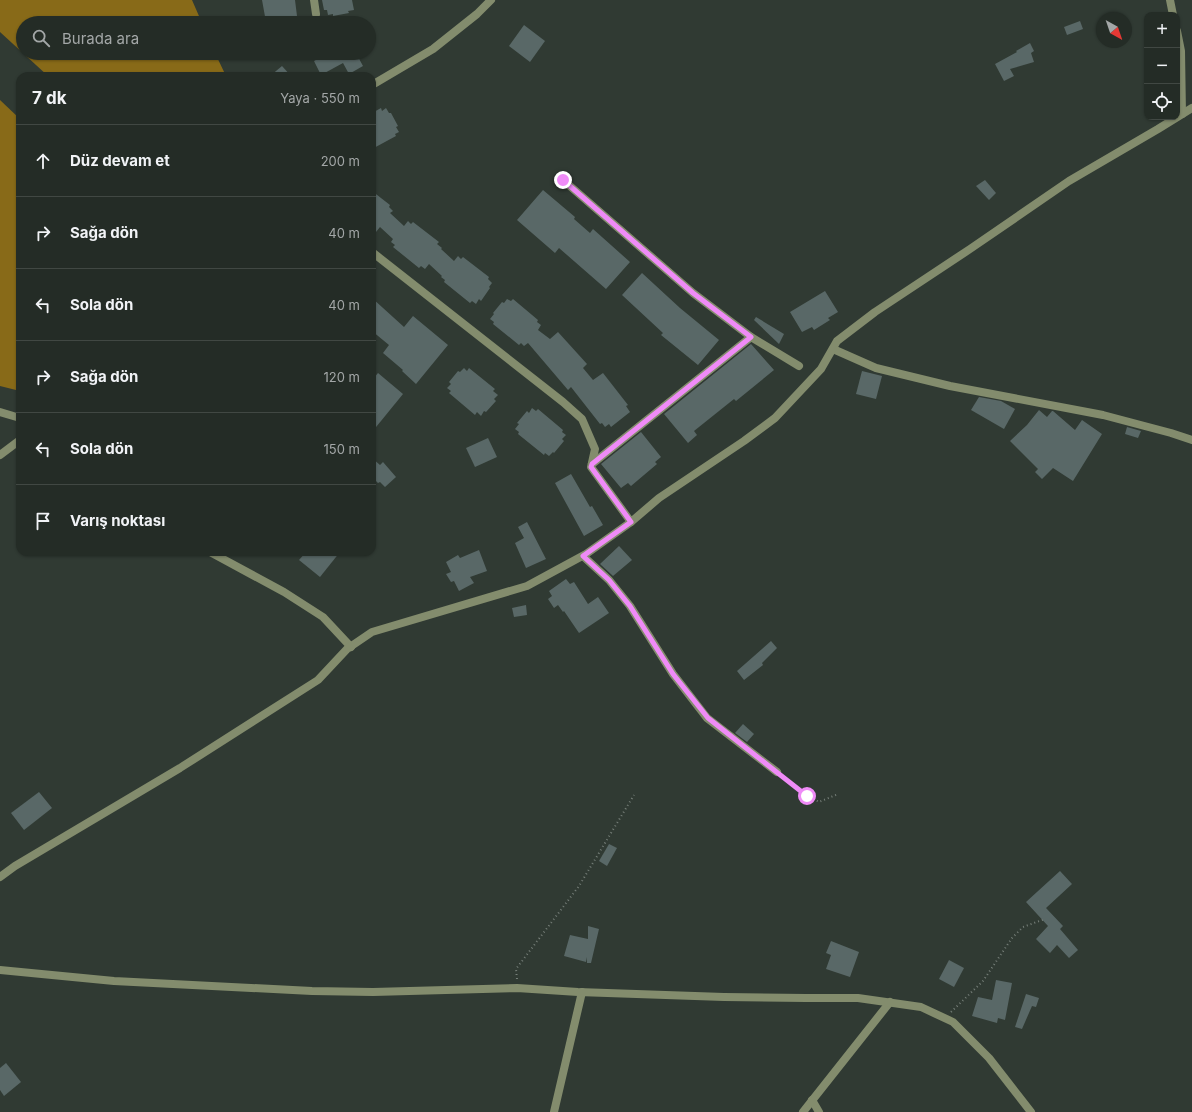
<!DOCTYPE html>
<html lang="tr">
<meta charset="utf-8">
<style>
body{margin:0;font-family:Inter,sans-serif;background:#303832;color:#f1f3f6}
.controls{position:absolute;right:12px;top:12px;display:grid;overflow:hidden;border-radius:8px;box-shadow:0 1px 3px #0004}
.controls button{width:36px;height:36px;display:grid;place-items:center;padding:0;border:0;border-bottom:1px solid #414843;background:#242c26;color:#f1f3f6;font:20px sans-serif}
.compass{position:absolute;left:1096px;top:12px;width:36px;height:36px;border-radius:50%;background:#242c26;box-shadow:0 1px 3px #0004;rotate:140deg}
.stop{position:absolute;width:12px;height:12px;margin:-9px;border:3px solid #ef8bf7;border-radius:50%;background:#fff}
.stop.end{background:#ef8bf7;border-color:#fff;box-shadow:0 1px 4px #0008}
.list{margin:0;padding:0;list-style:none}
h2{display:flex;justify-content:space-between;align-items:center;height:52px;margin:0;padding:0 16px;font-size:17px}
h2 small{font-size:13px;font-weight:400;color:#a3a7a7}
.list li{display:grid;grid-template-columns:26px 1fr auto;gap:12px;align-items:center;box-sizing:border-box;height:72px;padding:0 16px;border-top:1px solid #414843}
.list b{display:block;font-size:15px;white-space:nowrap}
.list em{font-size:13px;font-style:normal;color:#a3a7a7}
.icon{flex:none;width:22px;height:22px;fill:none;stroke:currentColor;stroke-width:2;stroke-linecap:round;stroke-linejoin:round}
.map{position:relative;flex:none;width:1192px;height:1112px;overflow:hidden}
.search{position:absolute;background:#242c26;box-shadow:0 1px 3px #0004;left:16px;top:16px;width:360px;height:44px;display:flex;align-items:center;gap:10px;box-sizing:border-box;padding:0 14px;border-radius:22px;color:#a3a7a7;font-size:15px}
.panel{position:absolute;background:#242c26;box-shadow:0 1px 3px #0004;left:16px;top:72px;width:360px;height:484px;border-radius:12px}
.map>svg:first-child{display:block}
</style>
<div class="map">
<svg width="1192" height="1112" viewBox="0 0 1192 1112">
<rect width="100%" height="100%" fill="#303a33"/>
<!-- forest -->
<g fill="#886a18">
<polygon points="0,0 192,0 202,23 23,23 23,53 215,53 226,76 48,76 0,32"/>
<polygon points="0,100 20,119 20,391 0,386"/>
</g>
<!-- building -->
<g fill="#596867">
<polygon points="262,0 295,0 297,16 295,16 296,21 286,23 269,23 269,21 266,22"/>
<polygon points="322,0 352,0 354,10 348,11 349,13 333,16 333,14 328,15 327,10 324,10"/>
<polygon points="1080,21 1083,29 1067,35 1064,27"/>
<polygon points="524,25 545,41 530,62 509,46"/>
<polygon points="1030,43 1034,51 1031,53 1034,62 1010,69 1014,76 1004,81 995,64 1017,52 1016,51"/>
<polygon points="328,53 360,53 357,55 363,66 349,74 343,63 321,75 314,61"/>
<polygon points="282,66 291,76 270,76"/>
<polygon points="381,108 382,111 386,108 389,113 391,113 398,126 396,127 399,132 395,134 396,136 372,149 372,113"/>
<polygon points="985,180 996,193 989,200 976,186"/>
<polygon points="543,190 575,217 574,219 590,233 593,229 630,262 606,289 559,248 555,253 517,220"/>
<polygon points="372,191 390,205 389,207 393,211 390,213 404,226 408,221 411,224 413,222 439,242 437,244 442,248 441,249 454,261 458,256 461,259 463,257 489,277 488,279 492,283 489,287 490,288 481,301 479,299 476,304 472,301 470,303 444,282 445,280 441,277 442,276 429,264 425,269 421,266 419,268 393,247 395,245 391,242 393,239 380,227 372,237"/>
<polygon points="642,273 680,308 719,340 698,365 661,335 663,333 622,295"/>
<polygon points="825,291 838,312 828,318 830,320 814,330 812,327 802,332 790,312"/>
<polygon points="372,298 404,327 413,316 448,345 416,384 402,371 403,370 383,353 389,345 372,331"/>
<polygon points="507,299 511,301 513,299 538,320 537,322 541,325 538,330 550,339 558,332 587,364 583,368 593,380 603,373 628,405 626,406 630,412 611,427 609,424 605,427 602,423 600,424 571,387 568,390 528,343 524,346 521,343 519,345 493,324 494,322 490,319 494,314 493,313 502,302 504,303"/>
<polygon points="756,317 784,334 779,344 754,320"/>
<polygon points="751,344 774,370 736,401 734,399 694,431 697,435 688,443 664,414"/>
<polygon points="464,368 467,371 469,368 495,389 493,391 498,395 494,399 496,401 486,412 484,411 481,416 477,412 475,415 449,393 451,391 447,388 451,384 449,382 458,371 460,372"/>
<polygon points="862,371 882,376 876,399 856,394"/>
<polygon points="378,373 403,394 372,432 372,380"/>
<polygon points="979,397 1001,401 1015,409 1004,429 971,410"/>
<polygon points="532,408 536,411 538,409 563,430 562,432 566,435 562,439 564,441 554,453 553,452 549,456 545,453 544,455 518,434 519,432 515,429 519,424 517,423 527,411 529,413"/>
<polygon points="1039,410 1047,417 1052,411 1053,411 1075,430 1082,420 1102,434 1073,481 1053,468 1042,479 1035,472 1038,469 1010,441 1027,425"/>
<polygon points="1127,427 1141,431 1138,438 1125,434"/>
<polygon points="641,432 661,457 655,462 657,464 631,486 628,483 621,488 601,464"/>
<polygon points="488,438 497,457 475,467 466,448"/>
<polygon points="372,458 380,465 383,462 396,477 385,487 380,482 378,483 372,477"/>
<polygon points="571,474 590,507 592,506 603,525 584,536 555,483"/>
<polygon points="527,522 546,559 526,568 515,543 524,538 518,527"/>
<polygon points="619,546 632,560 613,576 600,564"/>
<polygon points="479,550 487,571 470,577 474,583 459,591 454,581 451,582 446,574 451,572 446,562 458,555 460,558"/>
<polygon points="306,552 340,552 320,577 299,560"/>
<polygon points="566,579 570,584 574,582 588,604 598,597 609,613 579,633 564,611 563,612 558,605 554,608 548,599 552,596 549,591"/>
<polygon points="526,605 527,615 514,617 512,608"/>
<polygon points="771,641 777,648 762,663 763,665 744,680 737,671"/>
<polygon points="743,724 754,734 747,742 735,733"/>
<polygon points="39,792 52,808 24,830 11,813"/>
<polygon points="609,844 617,848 607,866 599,861"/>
<polygon points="1060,871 1072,884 1046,908 1063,926 1060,929 1078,950 1069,958 1057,945 1050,953 1036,939 1048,926 1026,902"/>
<polygon points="588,926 599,929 591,963 587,963 587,957 586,962 564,956 570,935 588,939"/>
<polygon points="831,941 859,952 850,977 826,969 831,955 826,953"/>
<polygon points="949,960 964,968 954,987 939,979"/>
<polygon points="996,980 1012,983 1005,1020 998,1018 997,1023 972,1016 978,997 992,1000"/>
<polygon points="1026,994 1039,998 1036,1007 1032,1006 1022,1029 1015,1027"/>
<polygon points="6,1063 21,1082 4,1096 0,1090 0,1068"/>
</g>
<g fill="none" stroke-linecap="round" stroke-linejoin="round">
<!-- path -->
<g stroke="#767f79" stroke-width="2" stroke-dasharray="1 3" stroke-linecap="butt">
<polyline points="784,778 807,795 819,802 838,794"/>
<polyline points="517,979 516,969 579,886 634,795"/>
<polyline points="951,1012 983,981 1012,938 1023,927 1045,919"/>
</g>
<!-- minor -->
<g stroke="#838c6d" stroke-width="8">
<polyline points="314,0 316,14"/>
<polyline points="1170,0 1173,15"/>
<polyline points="1177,31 1181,51 1182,114"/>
<polyline points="563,180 693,293 751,337 799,366"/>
<polyline points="372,252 563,402 582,419 595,449 591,467 631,522"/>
<polyline points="592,464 751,337"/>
<polyline points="583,556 609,580 630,606 673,674 707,718 777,772"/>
<polyline points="812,1100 819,1112"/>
<polyline points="554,1112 582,992"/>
<polyline points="803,1112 890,1002"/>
</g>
<!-- tertiary -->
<g stroke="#838c6d" stroke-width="8">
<polyline points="372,85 433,49 477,14 491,0"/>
<polyline points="833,349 876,368 950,386 1103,415 1171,433 1192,440"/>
<polyline points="0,412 20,418"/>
<polyline points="0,455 20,440"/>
<polyline points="210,552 284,592 323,617 351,647"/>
<polyline points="0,877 15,866 180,768 318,680 347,649 372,632 527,586 586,554 631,522 659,498 744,441 775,418 821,369 837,341 875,312 970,249 1069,181 1158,129 1192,108"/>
<polyline points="0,970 114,981 312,991 373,992 517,988 578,992 724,997 806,998 858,998 921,1007 953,1022 989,1058 1031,1112"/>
</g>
</g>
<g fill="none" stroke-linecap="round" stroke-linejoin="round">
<!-- route -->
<polyline stroke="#ef8bf7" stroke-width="5" points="563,180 693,293 751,337 592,464 591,467 631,522 583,556 609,580 630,606 673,674 708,718 807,796"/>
</g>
</svg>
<div class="controls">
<button>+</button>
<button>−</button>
<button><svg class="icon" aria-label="locate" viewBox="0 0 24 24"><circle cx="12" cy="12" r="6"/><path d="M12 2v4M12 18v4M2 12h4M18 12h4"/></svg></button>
</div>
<svg class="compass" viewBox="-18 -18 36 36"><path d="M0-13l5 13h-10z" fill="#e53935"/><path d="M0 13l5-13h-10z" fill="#a3a7a7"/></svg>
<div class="stop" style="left:807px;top:796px"></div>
<div class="stop end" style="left:563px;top:180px"></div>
<div class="search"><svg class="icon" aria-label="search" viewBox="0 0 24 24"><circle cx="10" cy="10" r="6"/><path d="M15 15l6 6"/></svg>Burada ara</div>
<section class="panel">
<h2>7 dk<small>Yaya · 550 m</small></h2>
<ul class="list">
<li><svg class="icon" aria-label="ahead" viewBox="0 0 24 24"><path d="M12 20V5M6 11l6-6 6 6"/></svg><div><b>Düz devam et</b></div><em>200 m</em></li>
<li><svg class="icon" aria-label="right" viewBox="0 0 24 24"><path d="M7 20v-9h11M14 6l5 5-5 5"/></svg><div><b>Sağa dön</b></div><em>40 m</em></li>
<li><svg class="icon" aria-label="left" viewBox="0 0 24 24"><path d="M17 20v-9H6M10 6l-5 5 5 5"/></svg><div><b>Sola dön</b></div><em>40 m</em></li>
<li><svg class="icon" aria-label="right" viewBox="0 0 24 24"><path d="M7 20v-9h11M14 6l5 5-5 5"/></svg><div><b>Sağa dön</b></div><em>120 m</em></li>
<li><svg class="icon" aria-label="left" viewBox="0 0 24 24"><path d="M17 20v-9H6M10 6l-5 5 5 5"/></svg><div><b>Sola dön</b></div><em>150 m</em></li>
<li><svg class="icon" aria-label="arrive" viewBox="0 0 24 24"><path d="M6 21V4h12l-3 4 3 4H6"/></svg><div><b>Varış noktası</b></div></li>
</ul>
</section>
</div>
